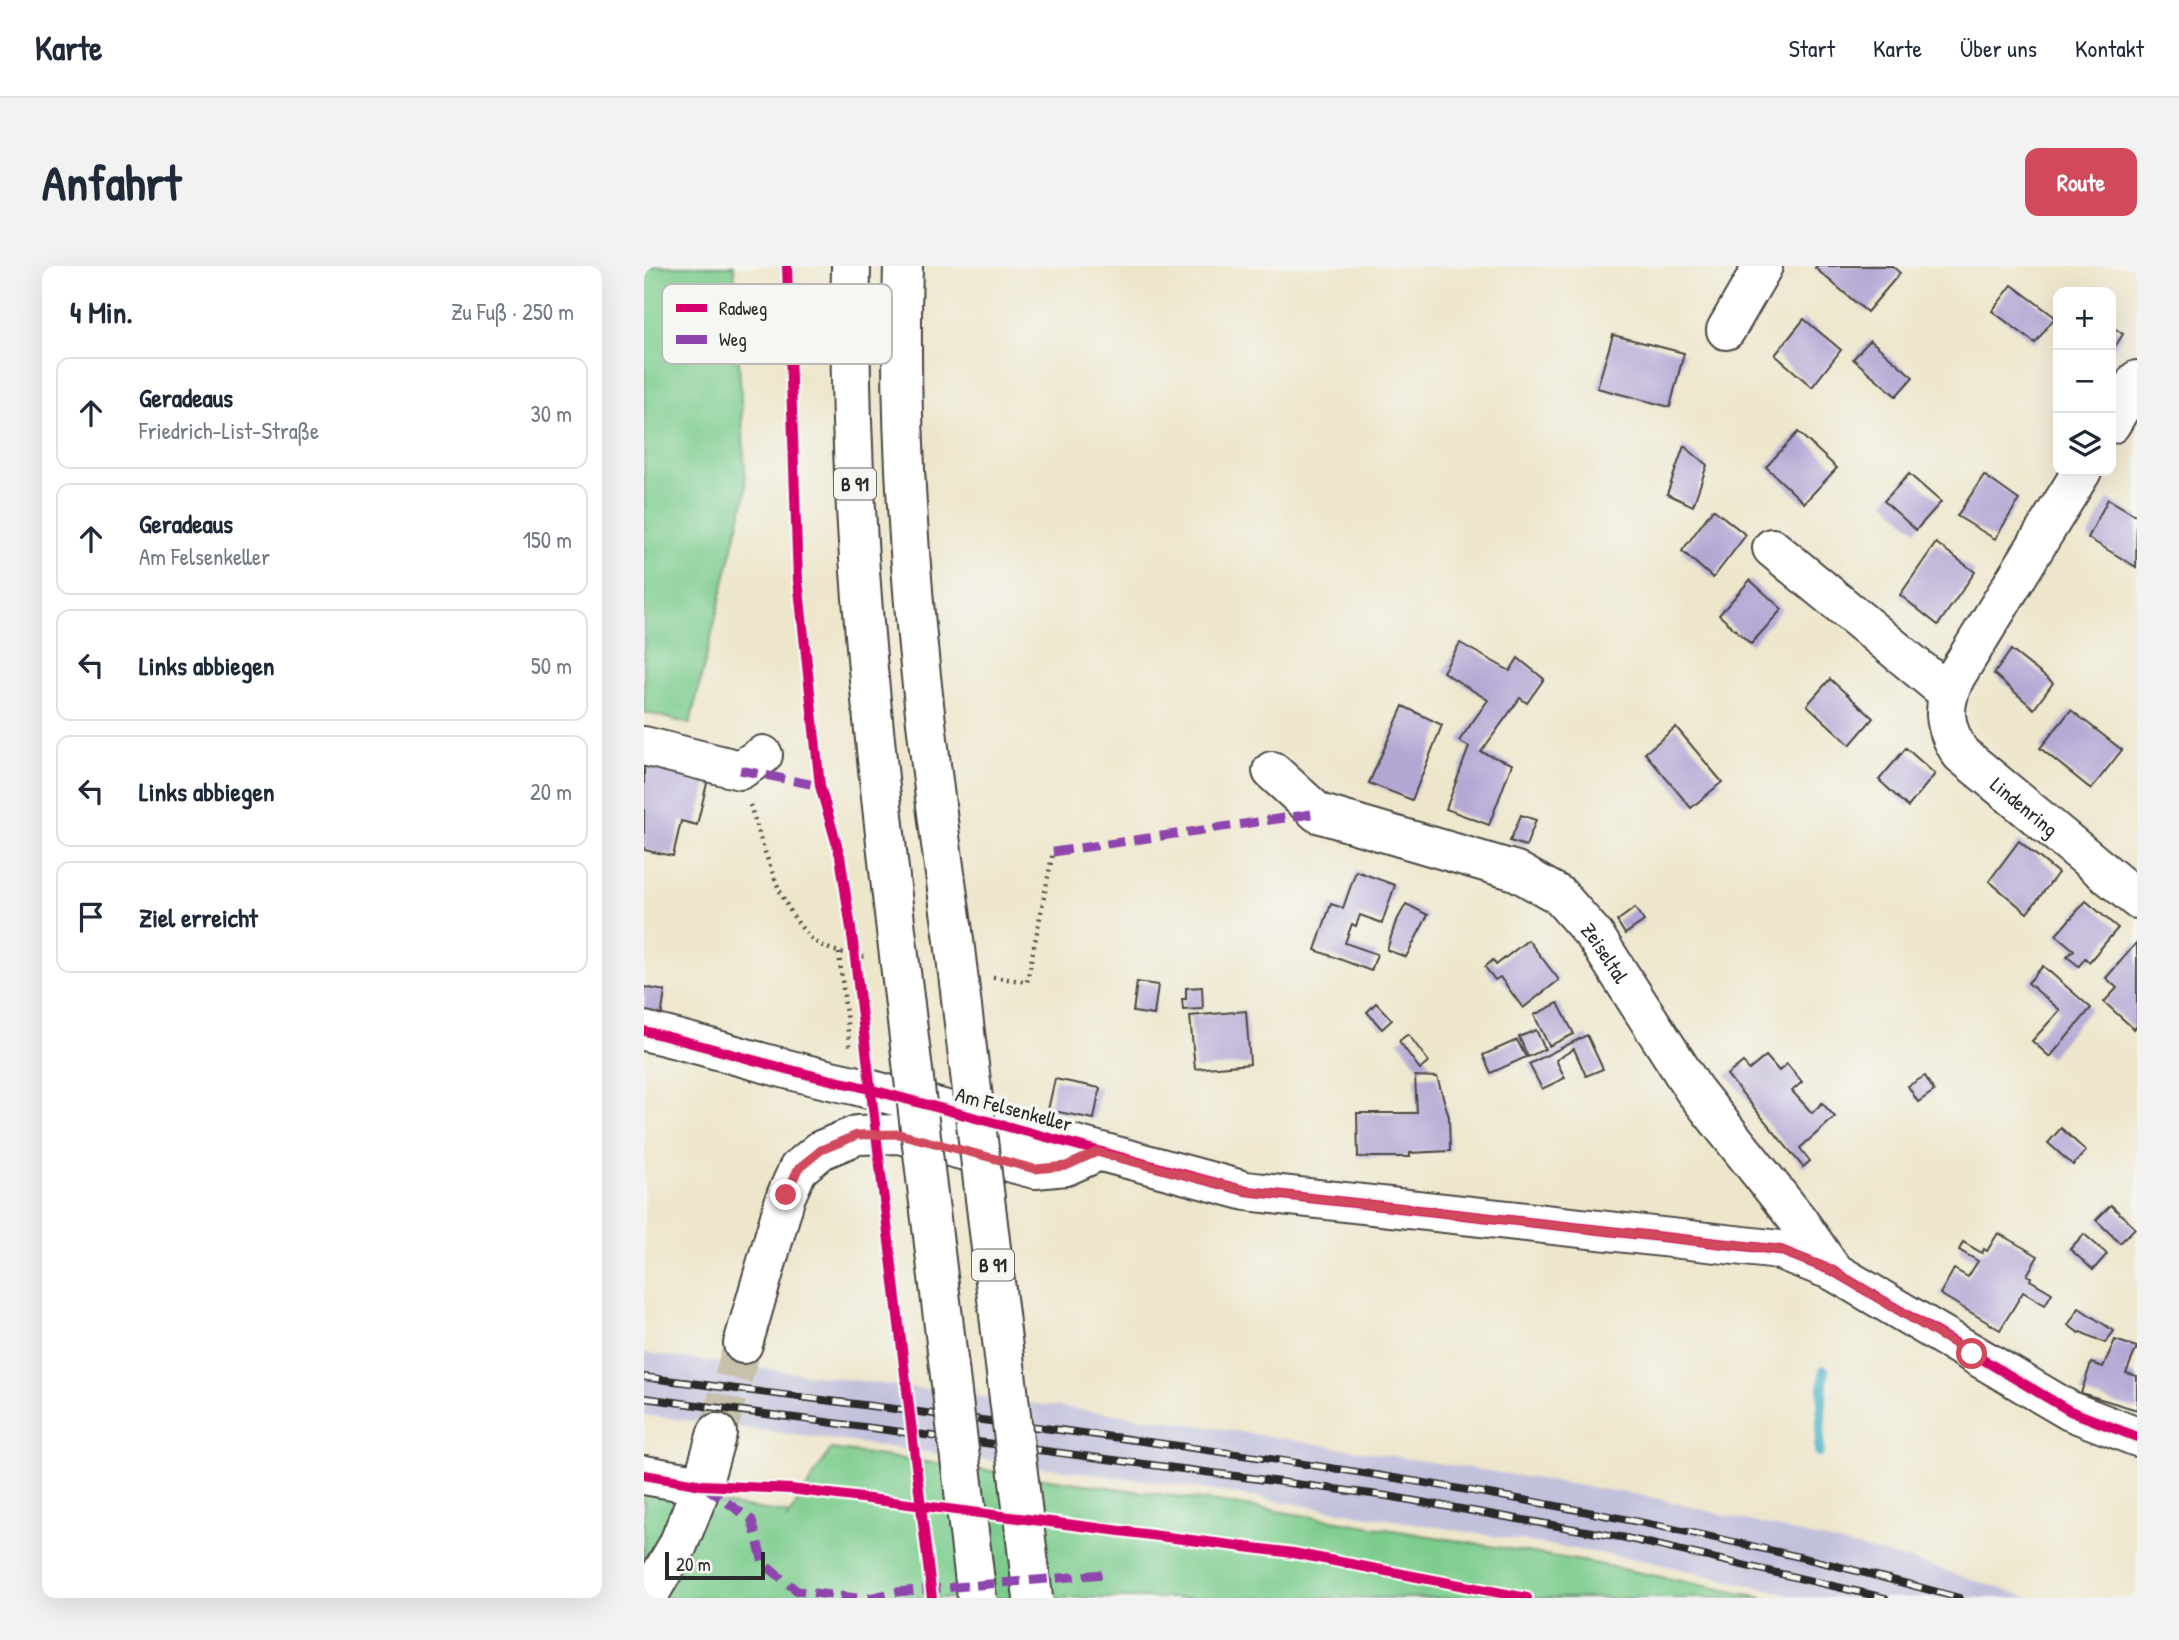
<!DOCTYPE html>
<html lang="de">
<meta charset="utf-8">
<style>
body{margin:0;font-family:"Patrick Hand",sans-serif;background:#f2f2f3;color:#1f2937}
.controls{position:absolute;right:21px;top:21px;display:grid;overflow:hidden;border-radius:14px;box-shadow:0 7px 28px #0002}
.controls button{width:63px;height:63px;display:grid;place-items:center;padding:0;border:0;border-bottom:2px solid #e0e1e3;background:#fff;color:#1f2937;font:35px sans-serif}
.scale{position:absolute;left:21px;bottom:18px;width:100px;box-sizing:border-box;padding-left:7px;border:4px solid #2b2b2b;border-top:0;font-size:19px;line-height:24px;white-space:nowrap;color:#2b2b2b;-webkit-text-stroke:5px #f6f6f2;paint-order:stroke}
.stop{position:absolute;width:21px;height:21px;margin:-16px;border:5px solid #d1495b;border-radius:50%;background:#fff}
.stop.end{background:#d1495b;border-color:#fff;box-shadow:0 2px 7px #0008}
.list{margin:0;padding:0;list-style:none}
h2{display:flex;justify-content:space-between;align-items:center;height:91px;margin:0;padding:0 28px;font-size:30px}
h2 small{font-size:23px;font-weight:400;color:#747a83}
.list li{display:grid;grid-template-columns:46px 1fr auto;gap:21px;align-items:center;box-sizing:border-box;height:112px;margin:0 14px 14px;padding:0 14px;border:2px solid #e0e1e3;border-radius:14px}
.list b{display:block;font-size:26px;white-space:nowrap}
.list p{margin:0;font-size:23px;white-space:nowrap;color:#747a83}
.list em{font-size:23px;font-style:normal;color:#747a83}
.icon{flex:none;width:38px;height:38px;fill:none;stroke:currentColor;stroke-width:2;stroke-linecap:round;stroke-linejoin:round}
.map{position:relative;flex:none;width:1493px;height:1332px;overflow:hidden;border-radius:14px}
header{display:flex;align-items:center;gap:42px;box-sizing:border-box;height:98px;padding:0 35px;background:#fff;border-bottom:2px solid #e0e1e3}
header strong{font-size:33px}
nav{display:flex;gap:38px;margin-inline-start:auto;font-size:24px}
.intro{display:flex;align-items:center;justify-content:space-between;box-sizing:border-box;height:168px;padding:0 42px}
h1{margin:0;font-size:49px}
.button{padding:18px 32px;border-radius:14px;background:#d1495b;color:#fff;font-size:24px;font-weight:700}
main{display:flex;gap:42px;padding:0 42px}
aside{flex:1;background:#fff;border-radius:14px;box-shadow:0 7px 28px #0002}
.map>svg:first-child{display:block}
</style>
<header>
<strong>Karte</strong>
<nav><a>Start</a><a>Karte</a><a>Über uns</a><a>Kontakt</a></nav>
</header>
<div class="intro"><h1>Anfahrt</h1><a class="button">Route</a></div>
<main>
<aside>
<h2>4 Min.<small>Zu Fuß · 250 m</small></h2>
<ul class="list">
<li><svg class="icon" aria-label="ahead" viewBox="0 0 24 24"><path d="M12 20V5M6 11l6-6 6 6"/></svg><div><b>Geradeaus</b><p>Friedrich-List-Straße</p></div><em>30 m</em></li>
<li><svg class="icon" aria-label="ahead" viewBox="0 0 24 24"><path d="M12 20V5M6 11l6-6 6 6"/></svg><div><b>Geradeaus</b><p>Am Felsenkeller</p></div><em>150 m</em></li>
<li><svg class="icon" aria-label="left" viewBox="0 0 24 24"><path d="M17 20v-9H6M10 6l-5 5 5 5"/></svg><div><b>Links abbiegen</b></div><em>50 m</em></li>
<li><svg class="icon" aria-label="left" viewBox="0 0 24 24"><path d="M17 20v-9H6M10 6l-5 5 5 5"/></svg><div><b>Links abbiegen</b></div><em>20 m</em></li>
<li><svg class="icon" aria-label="arrive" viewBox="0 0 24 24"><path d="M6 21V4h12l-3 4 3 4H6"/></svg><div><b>Ziel erreicht</b></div></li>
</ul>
</aside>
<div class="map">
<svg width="1493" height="1332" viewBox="0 0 1493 1332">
<rect width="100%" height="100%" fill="#f6f6f2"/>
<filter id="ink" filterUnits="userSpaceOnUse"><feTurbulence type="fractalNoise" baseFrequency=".0143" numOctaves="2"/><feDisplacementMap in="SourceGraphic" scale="14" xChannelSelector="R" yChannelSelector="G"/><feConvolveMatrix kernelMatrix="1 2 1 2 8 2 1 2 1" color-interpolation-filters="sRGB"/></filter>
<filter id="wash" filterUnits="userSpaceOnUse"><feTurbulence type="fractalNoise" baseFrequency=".00686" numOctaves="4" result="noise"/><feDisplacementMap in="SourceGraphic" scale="28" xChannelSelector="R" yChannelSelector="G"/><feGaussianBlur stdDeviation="1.57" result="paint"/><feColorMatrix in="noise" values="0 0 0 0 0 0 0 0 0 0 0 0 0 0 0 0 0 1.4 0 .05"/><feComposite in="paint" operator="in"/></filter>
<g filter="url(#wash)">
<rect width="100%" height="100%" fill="#eee6cb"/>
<!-- industrial -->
<polygon fill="#c2c1dc" points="0,1087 540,1157 1002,1230 1270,1295 1387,1332 1158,1332 1003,1295 534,1219 0,1149"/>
<!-- green -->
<g fill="#7ccc8d" stroke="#547c5c" stroke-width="2">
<polygon points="0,0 90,0 102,227 46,458 0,446"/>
<polygon points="187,1183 608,1241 944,1296 1120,1332 0,1332 0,1227 143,1247 143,1253"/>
</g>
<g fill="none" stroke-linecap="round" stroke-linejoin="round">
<!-- stream -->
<polyline stroke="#44afc2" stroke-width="10" points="1175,1187 1180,1104"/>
</g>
<g id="blocks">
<!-- building -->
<g fill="#b4a7d4">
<polygon points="1172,0 1248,0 1256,7 1223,46 1171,2"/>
<polygon points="1368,19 1411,51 1391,77 1348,45"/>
<polygon points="1160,53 1197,84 1168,121 1131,89"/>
<polygon points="1467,60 1479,68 1467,87"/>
<polygon points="969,69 1040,87 1026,141 953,122"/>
<polygon points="1226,74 1269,111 1252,130 1209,93"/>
<polygon points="1154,166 1193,202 1160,237 1122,201"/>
<polygon points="1040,180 1063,199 1049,240 1023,228"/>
<polygon points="1265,208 1297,236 1272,264 1240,235"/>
<polygon points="1340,209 1375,234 1351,273 1313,250"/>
<polygon points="1464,233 1493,250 1492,301 1444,272"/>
<polygon points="1069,243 1102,269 1069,312 1038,285"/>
<polygon points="1292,277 1331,306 1294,359 1256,329"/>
<polygon points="1106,314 1138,343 1107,378 1075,349"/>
<polygon points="816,377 866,405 874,392 900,413 883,437 876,432 837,486 868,498 845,559 802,543 825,481 815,475 844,434 799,406"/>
<polygon points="1367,384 1409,417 1390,443 1350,408"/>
<polygon points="1186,413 1229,452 1206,479 1163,439"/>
<polygon points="759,440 798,459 768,534 725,517"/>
<polygon points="1427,444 1478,484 1447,523 1396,482"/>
<polygon points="1032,461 1078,516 1047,542 1001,487"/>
<polygon points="1262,482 1291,508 1264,541 1235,514"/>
<polygon points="0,496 64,513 53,559 37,555 29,590 0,584"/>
<polygon points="877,549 892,554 882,580 866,575"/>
<polygon points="1375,575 1414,607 1383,647 1345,615"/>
<polygon points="712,605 751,619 738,657 716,649 712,660 708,658 701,677 733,688 727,705 671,684 687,638 699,642"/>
<polygon points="1442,635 1474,662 1445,696 1441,692 1435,700 1423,691 1430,684 1412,669"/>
<polygon points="762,638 784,649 762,691 743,684 751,658"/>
<polygon points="991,642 1000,655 981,668 973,655"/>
<polygon points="884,674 915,714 879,742 856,711 851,714 841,701 849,694 852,699"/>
<polygon points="1493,676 1493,760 1490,763 1460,736 1473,722 1462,712"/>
<polygon points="1399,700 1447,742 1406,791 1388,775 1416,744 1384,717"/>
<polygon points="493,716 514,719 510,749 489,746"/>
<polygon points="0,721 21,725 17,753 0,750"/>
<polygon points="558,721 559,743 539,744 538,733 542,733 542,722"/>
<polygon points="732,737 748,754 738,763 723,746"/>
<polygon points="914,737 930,768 905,780 890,749"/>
<polygon points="602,745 606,798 551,803 546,750"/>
<polygon points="892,764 901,783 884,791 875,771"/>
<polygon points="764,768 785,796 776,803 755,775"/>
<polygon points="943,769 959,803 942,810 930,783 912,794 921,812 898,823 885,798"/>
<polygon points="873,774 882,791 847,807 839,789"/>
<polygon points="1122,790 1135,805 1143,798 1158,816 1148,825 1168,847 1178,837 1191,851 1156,882 1166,895 1159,901 1083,809 1099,796 1105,804"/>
<polygon points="771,810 793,811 805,851 806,885 766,887 766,891 714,891 713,847 773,847"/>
<polygon points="1281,810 1290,825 1274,836 1264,820"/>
<polygon points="411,813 456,822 450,853 404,844"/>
<polygon points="1417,862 1442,885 1429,899 1404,877"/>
<polygon points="1467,939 1491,962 1476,977 1452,954"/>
<polygon points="1354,967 1394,990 1383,1009 1387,1011 1386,1014 1408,1027 1401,1039 1379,1026 1356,1064 1296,1028 1310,1003 1324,1011 1334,995 1315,984 1319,976 1338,987 1340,983 1343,985"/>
<polygon points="1440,968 1463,988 1449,1004 1426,983"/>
<polygon points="1435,1042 1470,1065 1461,1077 1437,1066 1435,1067 1424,1059"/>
<polygon points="1471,1074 1493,1081 1482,1107 1493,1110 1493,1144 1437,1127 1447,1097 1459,1101"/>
</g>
</g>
</g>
<g filter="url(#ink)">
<use href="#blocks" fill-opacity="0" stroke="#484743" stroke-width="2"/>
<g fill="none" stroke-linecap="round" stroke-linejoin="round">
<!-- minor-tunnel -->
<polyline stroke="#c7c1ab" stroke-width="38" stroke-dasharray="38 19" stroke-linecap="butt" points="73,1167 99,1078"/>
<defs>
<g id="minor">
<polyline points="1082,64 1119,0"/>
<polyline points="1467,158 1493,114"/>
<path id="s1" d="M1438,205l-126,205c-15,30 -13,51 5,78l176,145"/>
<polyline points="1128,282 1304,427"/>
<polyline points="0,480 96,504 119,489"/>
<path id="s2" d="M628,505l46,42 198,58 43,24 36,41 99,154 103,129 36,52"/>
<path d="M0,765c70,16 139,40 210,54l392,106 534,59 53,21 237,140 67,26"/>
<polyline points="99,1078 142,930 154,903 177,884 213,869 255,868 391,903 422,900 453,886"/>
<polyline points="0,1209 58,1219"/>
<polyline points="3,1332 34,1279 58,1219 73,1167"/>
</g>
<g id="highway">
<path d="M207,0c-5,225 20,450 46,673"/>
<path d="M259,0c-7,223 19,446 50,666"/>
</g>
</defs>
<!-- minor casing -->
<use href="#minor" stroke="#484743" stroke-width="42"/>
<!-- highway casing -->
<use href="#highway" stroke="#484743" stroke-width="42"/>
<!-- path -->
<g stroke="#484743" stroke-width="4.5" stroke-dasharray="2 5" stroke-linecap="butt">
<path d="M106,539c13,40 30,106 63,135 14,11 34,14 51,17"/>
<polyline points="195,687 206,783"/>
<polyline points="349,711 383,716 409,586"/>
</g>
<!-- minor -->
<use href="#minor" stroke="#fff" stroke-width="38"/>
<!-- highway -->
<use href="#highway" stroke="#fff" stroke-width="38"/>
<defs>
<g id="rail">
<path d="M0,1111c441,58 886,101 1315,221"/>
<polyline points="0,1132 743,1230 982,1272 1241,1332"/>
</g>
</defs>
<!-- rail casing -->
<use href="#rail" stroke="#2b2b2b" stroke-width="8"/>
<!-- rail -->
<use href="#rail" stroke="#f6f6f2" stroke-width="5" stroke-dasharray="16" stroke-linecap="butt"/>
<defs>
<g id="highway-bridge">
<polyline points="309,666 389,1332"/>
<polyline points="253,673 333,1332"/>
</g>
</defs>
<!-- highway-bridge casing -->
<use href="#highway-bridge" stroke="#484743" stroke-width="42" stroke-linecap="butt"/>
<!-- highway-bridge -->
<use href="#highway-bridge" stroke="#fff" stroke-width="38"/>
<!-- quiet -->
<g stroke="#8e44ad" stroke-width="9" stroke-dasharray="18 9" stroke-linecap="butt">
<polyline points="96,504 176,520"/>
<polyline points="409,586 674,547"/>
<polyline points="61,1221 108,1254 119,1297 153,1325 213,1332"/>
<polyline points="225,1332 253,1326 461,1308"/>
</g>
<defs>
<g id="cycleway">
<polyline points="143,0 154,314 176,520 196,590 209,676 288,1332"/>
<path d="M0,765c70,16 139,40 210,54l392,106 534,59 53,21 237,140 67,26"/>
<polyline points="0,1209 58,1219 147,1223 649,1287 883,1332"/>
</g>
</defs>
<!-- cycleway casing -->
<use href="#cycleway" stroke="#f6f6f2" stroke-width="15"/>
<!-- cycleway -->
<use href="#cycleway" stroke="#d6006c" stroke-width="10"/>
</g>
</g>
<g fill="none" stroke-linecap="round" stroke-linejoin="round" filter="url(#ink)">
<!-- route -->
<polyline stroke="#d1495b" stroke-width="9" points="142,929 154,903 177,884 213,869 255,868 391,903 422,900 453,886 602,925 1136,984 1189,1005 1328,1088"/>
</g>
<g text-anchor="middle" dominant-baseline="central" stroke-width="7" stroke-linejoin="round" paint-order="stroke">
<!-- shield labels -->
<g fill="#f6f6f2" stroke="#686867" stroke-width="2">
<rect x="190" y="202.5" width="42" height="31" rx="5"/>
<rect x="328" y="983.5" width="42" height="31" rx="5"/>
</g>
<g font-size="19" font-weight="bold" fill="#2b2b2b">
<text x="211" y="218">B 91</text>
<text x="349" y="999">B 91</text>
</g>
<!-- street labels -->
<g font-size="21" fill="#2b2b2b" stroke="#f6f6f2">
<text stroke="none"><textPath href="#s1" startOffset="406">Lindenring</textPath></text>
<text stroke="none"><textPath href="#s2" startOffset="392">Zeiseltal</textPath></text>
<text transform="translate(370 843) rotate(15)">Am Felsenkeller</text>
</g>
</g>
<!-- legend -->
<rect x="18" y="18" width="230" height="80" rx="10" fill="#f6f6f2" stroke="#b9b9b6" stroke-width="2"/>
<rect x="32" y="38" width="31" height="8" fill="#d6006c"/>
<rect x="32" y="69" width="31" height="9" fill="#8e44ad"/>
<g font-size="19" fill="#2b2b2b">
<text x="75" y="49">Radweg</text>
<text x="75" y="80">Weg</text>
</g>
</svg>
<div class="controls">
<button>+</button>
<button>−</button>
<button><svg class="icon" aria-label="layers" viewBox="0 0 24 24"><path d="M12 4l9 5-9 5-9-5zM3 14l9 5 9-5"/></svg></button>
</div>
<div class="scale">20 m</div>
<div class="stop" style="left:1328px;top:1088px"></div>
<div class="stop end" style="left:142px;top:929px"></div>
</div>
</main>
